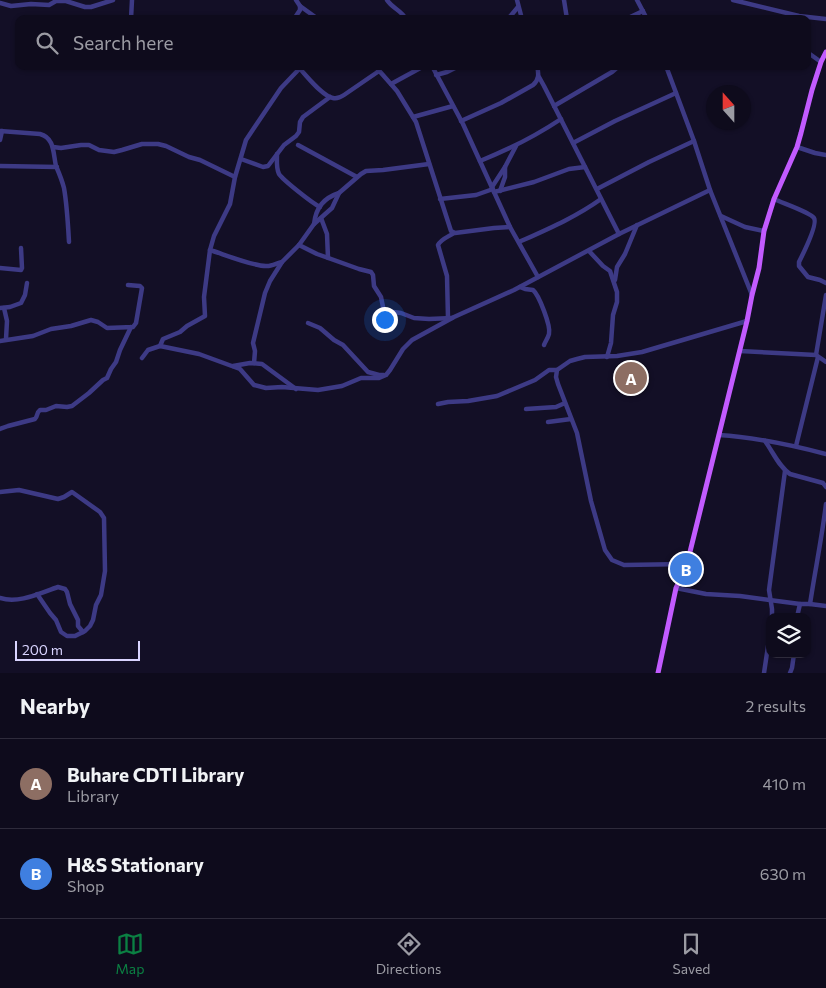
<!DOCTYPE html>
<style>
body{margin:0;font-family:Commissioner,sans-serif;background:#1c1929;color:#f1f3f6}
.controls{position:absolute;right:15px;bottom:15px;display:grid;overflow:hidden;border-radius:10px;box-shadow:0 1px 4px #0004}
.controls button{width:45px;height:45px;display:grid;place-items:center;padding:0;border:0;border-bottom:1px solid #2e2b3b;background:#0e0b1c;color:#f1f3f6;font:25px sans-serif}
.compass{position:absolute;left:706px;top:85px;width:45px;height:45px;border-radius:50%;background:#0e0b1c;box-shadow:0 1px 4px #0004;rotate:339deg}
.scale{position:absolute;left:15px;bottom:12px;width:125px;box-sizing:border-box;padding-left:5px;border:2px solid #d9d4ff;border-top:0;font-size:14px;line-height:18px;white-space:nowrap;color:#d9d4ff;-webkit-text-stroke:4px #130f26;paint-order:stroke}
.you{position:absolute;left:384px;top:319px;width:18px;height:18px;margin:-12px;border:4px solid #fff;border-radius:50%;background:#1a73e8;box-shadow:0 0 0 8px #1a73e833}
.badge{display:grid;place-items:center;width:32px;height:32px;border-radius:50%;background:#0b8043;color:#fff;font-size:16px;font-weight:700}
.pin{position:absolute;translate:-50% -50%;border:2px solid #fff;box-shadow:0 1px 5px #0006}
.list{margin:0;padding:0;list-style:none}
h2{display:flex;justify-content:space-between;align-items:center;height:65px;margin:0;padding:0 20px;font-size:21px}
h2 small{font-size:16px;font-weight:400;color:#9b9ba3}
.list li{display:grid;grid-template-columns:32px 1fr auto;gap:15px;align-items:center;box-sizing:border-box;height:90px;padding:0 20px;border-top:1px solid #2e2b3b}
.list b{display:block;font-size:19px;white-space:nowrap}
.list p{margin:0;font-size:16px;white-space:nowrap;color:#9b9ba3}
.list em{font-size:16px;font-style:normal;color:#9b9ba3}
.icon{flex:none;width:28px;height:28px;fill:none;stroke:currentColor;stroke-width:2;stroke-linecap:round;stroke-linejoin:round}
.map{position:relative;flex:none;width:826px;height:673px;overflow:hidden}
.search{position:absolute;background:#0e0b1c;box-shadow:0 1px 4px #0004;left:15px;right:15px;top:15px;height:55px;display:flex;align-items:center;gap:12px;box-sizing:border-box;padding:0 18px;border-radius:10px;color:#9b9ba3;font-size:19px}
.sheet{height:245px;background:#0e0b1c}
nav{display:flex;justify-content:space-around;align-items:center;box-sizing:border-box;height:70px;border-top:1px solid #2e2b3b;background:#0e0b1c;font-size:14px;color:#9b9ba3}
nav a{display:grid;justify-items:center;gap:2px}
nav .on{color:#0b8043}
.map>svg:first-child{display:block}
</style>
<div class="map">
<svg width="826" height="673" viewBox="0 0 826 673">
<rect width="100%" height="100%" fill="#130f26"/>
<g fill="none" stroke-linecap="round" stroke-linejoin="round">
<!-- minor -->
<g stroke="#3d3a85" stroke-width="4.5">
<path d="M387,0c5,8 14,10 19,19"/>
<polyline points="517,0 522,19"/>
<polyline points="564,0 567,19"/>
<polyline points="637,0 647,19"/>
<polyline points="733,0 799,16 826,19"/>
<polyline points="0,3 11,6 31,4 49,5 56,1 66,1 85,7 91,7 113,0"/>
<polyline points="300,6 318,19"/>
<polyline points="131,19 132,0"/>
<polyline points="294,19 300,10 300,6 296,0"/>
<polyline points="508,19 518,7"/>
<polyline points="626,19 643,11"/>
<polyline points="807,52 821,62"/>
<polyline points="375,66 397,91 416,122 451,231 455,233 494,228 510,227"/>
<polyline points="432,66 463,124 510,227 538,277"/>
<polyline points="666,66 694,141 710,190 752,295"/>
<path d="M300,69c7,7 22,27 33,29 4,1 8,-1 11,-3l35,-24"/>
<polyline points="436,75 447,72 459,66"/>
<polyline points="539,77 544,86 619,234"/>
<polyline points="391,84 424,66"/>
<polyline points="554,106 612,72 619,66"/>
<polyline points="413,117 453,106"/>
<path d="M461,121l40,-18 32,-18c6,-5 6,-11 4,-19"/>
<path d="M0,131l40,3c15,4 13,20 16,32 3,7 6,14 8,22 3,17 4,36 5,54"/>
<polyline points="0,140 2,131"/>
<polyline points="573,143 615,121 676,93"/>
<polyline points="298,145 357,177"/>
<polyline points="53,147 61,148 81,145 89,145 99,150 114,152 122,150 142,144 158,144 166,146 189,157 200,160 235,177"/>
<polyline points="797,147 815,153 826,155"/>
<path d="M277,154c0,6 -1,14 2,20 4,6 33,29 41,33"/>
<polyline points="241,159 263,167 268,166 284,145 296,136 299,132 300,122 303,117 330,97"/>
<path d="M480,161c30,-12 54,-24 81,-42"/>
<polyline points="0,166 57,167"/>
<polyline points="492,187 505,167 516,146"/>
<polyline points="597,189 649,162 694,141"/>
<polyline points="500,191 505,177 505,167"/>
<polyline points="494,192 534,182 569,169 585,167"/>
<polyline points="440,199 476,195 493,189"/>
<path d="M774,199c8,4 36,13 40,19 4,6 -11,36 -15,44v4l9,11 12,3 6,3"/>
<polyline points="721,216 745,227 764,231"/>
<polyline points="321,218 327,234 328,258"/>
<path d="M314,224c2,-17 10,-26 25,-31"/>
<path d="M519,242c29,-13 57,-25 82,-43"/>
<polyline points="299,245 317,254 359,269 371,272 373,275 374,286 381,297 383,307 385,311 401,313 414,318 429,319 452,318"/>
<path d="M210,250c13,4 45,17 57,16 5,0 10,-3 15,-4"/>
<polyline points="589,251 603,266 610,271 617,292 617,302 613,315 611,343 607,357"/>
<polyline points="0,268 21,270 22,268 21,248"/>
<polyline points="615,280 617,267 625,254 637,225"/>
<path d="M520,287l5,2 8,1c6,5 18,36 16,44 -1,4 -4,8 -5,11"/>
<polyline points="0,308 10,307 21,303 25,295 27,283"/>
<polyline points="4,308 7,321 6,339"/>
<path d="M448,318l-1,-42 -9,-31c3,-6 10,-8 16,-12"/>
<polyline points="308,323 320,328 334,340 343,345 368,372 379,375 384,375"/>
<polyline points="0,341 33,336 51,329 71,326 91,320 98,322 107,328 133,327 136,323 142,288 140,286 128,285"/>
<polyline points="160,346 163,339 180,332 187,326 205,316 204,297 210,250 214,236 230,204 235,177 246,140 252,131 281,88 302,66"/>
<polyline points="740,351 816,355 826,362"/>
<polyline points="816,355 826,295"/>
<polyline points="142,358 148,350 160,346 199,354 240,369 254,385 266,388 282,387 318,390 342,386 361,378 379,378 386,375 390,370 403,349 412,340 454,317 514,290 619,234 710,190"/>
<polyline points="254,363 255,351 253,343 265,293 270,281 282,262 299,245 314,224 332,208 339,193 361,174 366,171 383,170 429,164"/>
<polyline points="233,366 250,363 262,364 296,389"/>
<polyline points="438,404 448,402 468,401 497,396 535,380 549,370 557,370"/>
<polyline points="526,409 556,407 565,403"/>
<polyline points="548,422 571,419"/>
<path d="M0,429l8,-3 27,-7c3,-3 1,-6 5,-9h6l10,-4 11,1 5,-1 17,-13 14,-13 4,-2 4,-9 5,-7 4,-12 11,-23"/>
<path d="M719,435c36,2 72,10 107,19"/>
<path d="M765,441c8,11 14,26 25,33l33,9 3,4"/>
<polyline points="796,446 818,357"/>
<polyline points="0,492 19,490 58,499 64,497 72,492 100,512 104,518 105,571 101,595 96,605 93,620 90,626 85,631 75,636 67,636 61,632 56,620 50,613 37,594"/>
<polyline points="687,564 624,565 612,560 605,550 591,501 577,433 558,384 556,377 557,370 570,361 577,359 585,357 617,356 642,352 747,321"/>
<polyline points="676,588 706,594 740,596 800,604 810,604 826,606"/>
<path d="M0,598c19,6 40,-5 58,-11l7,2 2,3 3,12 8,16v6l5,6"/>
<path d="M810,604c5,-33 12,-67 16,-100"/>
<polyline points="772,617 772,609 769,590 785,471"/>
<polyline points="797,617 800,604"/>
<polyline points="764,673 770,633"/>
<polyline points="790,673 792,668 794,654"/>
</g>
<!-- major -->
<polyline stroke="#c25bff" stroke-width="5" points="658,673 676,588 687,564 747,321 752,295 759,268 764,231 774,199 797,147 801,133 812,90 821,62 826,52"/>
</g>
</svg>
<div class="controls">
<button><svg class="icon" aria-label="layers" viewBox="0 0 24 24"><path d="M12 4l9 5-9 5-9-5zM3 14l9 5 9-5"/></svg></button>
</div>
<svg class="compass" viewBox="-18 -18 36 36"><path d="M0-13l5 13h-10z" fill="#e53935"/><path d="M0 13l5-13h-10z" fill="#9b9ba3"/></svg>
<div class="scale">200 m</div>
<div class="you"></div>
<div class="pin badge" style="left:631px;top:378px;background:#8d6e63">A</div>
<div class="pin badge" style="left:686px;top:569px;background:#3f7fe0">B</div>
<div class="search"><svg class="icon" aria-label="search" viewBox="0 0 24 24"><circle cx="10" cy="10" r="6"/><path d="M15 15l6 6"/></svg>Search here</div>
</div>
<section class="sheet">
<h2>Nearby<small>2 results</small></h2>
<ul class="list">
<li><span class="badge" style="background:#8d6e63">A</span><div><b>Buhare CDTI Library</b><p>Library</p></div><em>410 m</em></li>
<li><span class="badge" style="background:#3f7fe0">B</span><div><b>H&amp;S Stationary</b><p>Shop</p></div><em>630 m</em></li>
</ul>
</section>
<nav>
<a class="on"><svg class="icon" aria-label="map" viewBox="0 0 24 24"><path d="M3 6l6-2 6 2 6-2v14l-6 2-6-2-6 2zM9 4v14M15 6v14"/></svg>Map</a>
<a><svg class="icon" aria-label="directions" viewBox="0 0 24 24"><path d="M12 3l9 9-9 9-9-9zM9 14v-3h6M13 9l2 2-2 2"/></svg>Directions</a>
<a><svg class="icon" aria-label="saved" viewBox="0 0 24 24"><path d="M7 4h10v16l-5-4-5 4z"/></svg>Saved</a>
</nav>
